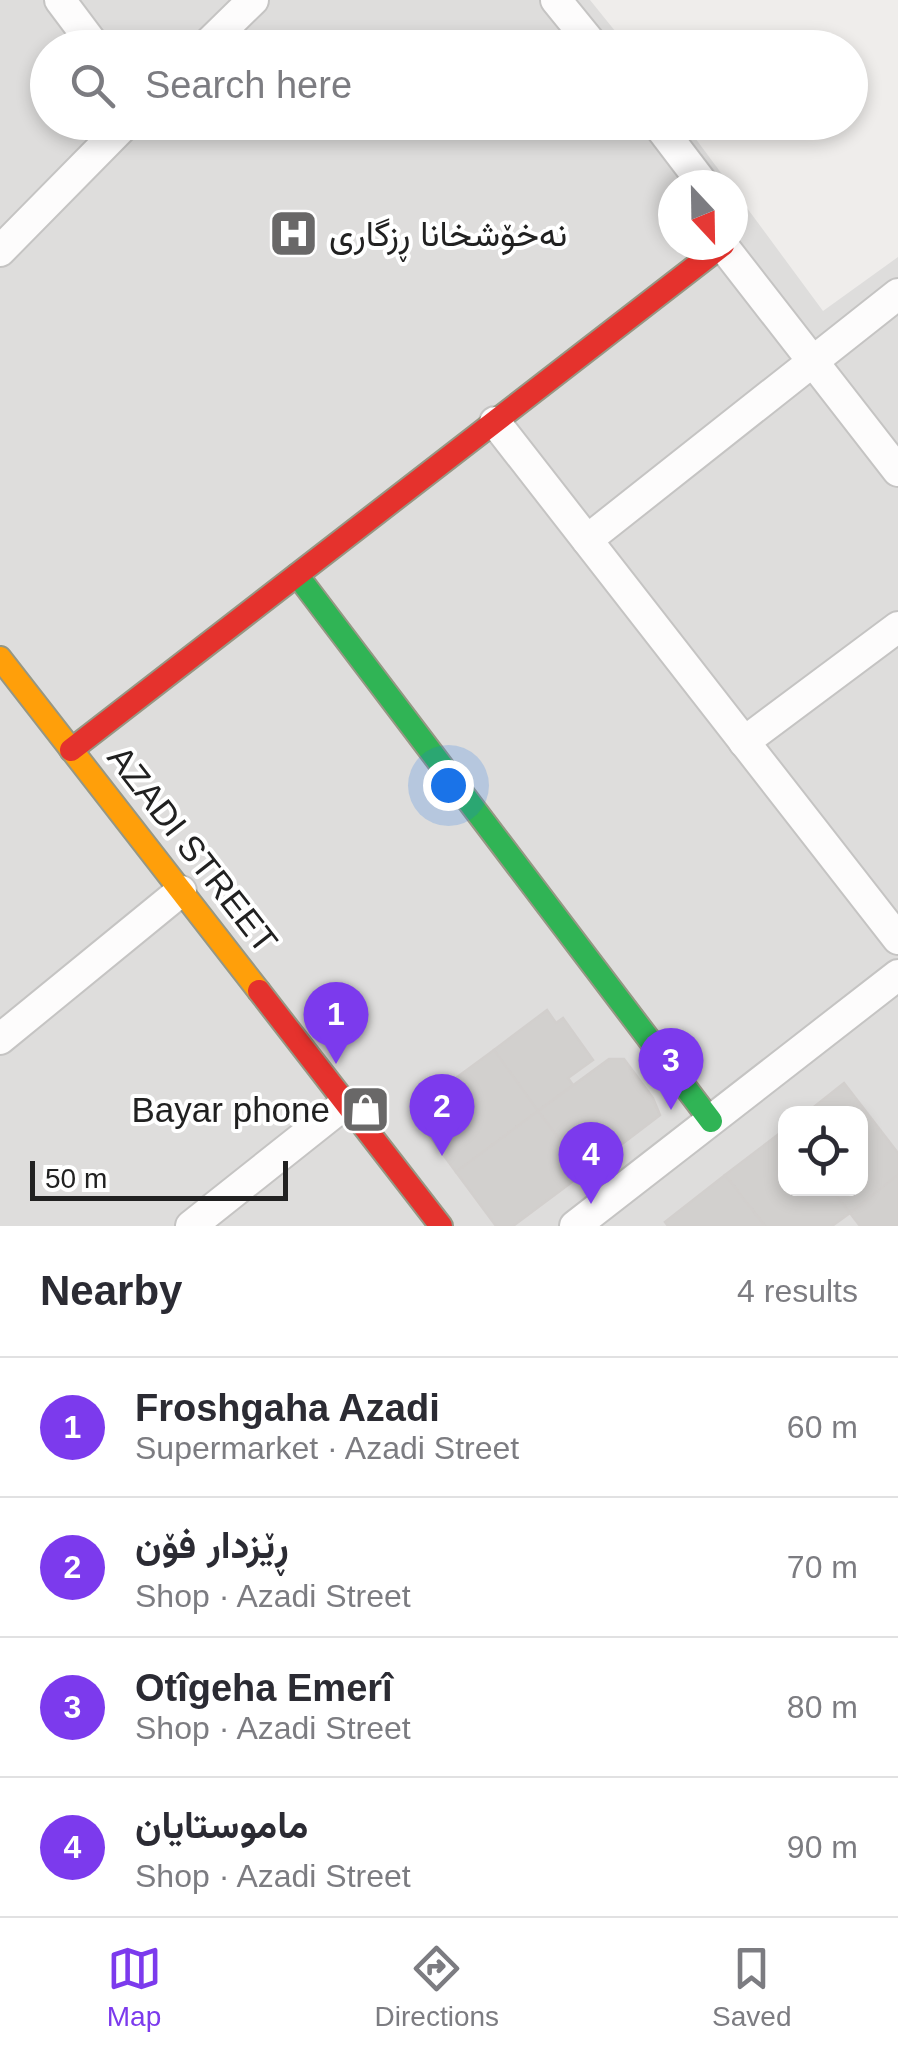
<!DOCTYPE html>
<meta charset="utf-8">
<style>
body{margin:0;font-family:Arial,Vazirmatn,sans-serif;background:#f7f7f7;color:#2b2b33}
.controls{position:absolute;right:30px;bottom:30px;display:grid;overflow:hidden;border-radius:20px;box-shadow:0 5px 15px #0003}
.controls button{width:90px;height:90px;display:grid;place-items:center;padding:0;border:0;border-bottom:2px solid #e1e1e2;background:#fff;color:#2b2b33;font:50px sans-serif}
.compass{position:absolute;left:658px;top:170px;width:90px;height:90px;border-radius:50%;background:#fff;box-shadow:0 5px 15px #0003;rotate:158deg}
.scale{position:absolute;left:30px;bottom:25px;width:258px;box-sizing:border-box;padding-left:10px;border:5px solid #212121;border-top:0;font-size:28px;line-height:35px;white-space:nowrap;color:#212121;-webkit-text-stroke:8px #fff;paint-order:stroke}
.you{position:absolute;left:448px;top:785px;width:35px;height:35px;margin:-25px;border:8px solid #fff;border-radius:50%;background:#1a73e8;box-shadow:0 0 0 15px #1a73e833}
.badge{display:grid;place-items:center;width:65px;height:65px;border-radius:50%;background:#7c3aed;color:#fff;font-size:32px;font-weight:700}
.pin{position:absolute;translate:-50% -82px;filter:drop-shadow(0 2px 5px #0008)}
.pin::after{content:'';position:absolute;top:52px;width:35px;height:30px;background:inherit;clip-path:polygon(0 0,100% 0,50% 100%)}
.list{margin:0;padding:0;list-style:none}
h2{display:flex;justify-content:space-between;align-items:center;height:130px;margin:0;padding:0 40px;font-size:42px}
h2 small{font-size:32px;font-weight:400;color:#7c7c81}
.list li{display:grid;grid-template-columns:65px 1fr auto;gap:30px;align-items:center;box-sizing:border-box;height:140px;padding:0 40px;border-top:2px solid #e1e1e2}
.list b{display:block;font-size:38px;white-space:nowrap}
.list p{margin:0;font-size:32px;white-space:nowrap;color:#7c7c81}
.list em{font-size:32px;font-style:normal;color:#7c7c81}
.icon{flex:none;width:55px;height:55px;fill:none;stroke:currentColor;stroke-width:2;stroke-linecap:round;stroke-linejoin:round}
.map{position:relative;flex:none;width:898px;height:1226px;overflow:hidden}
.search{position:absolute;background:#fff;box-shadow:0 5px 15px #0003;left:30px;right:30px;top:30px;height:110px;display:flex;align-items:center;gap:25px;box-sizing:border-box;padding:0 35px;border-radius:55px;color:#7c7c81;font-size:38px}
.sheet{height:690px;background:#fff}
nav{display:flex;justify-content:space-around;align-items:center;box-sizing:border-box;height:140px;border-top:2px solid #e1e1e2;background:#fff;font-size:28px;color:#7c7c81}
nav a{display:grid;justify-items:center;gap:5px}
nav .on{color:#7c3aed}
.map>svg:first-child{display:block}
</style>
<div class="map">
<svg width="898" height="1226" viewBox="0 0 898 1226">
<rect width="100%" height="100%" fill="#efedeb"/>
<!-- residential -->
<path fill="#dedddc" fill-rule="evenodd" d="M0,0h590l38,47 -580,1v74l636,1 46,62h-57v60h60v-56l90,122 75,-54v969h-898zM786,1114h74v74h-74z"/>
<!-- building -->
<g fill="#d2d0ce" stroke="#d2cfcd" stroke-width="2.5">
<polygon points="547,1010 556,1023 563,1018 593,1060 568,1078 573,1085 538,1111 494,1050"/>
<polygon points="494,1050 538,1111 456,1172 411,1111"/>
<polygon points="609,1059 624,1059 653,1098 660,1115 584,1173 538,1111"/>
<polygon points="844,1083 898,1153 898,1175 850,1213 830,1188 860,1188 860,1114 805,1114"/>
<polygon points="538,1111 584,1173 513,1226 496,1226 456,1172"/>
<polygon points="784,1130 786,1188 830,1188 850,1213 832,1226 765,1226 725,1175"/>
<polygon points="725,1175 765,1226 668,1226 665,1222"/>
<polygon points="898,1175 898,1226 860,1226 850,1213"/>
</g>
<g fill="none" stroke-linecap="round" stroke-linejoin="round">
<defs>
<g id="street">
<polyline points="60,0 96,48"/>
<polyline points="556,0 595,48"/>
<polyline points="204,48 253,0"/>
<polyline points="656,122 704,185"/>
<polyline points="723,246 898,471"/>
<polyline points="0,251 127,122"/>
<polyline points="495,422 898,939"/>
<polyline points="587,540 898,294"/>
<polyline points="744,742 898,627"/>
<polyline points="0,1039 181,891"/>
<polyline points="191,1226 346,1103"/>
<polyline points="575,1226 898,975"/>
</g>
<polyline id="fast" points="297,575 711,1121"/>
<polyline id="slow" points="0,658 259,991"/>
<g id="jam">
<polyline points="71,750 723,245"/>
<polyline points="259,991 441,1226"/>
</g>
</defs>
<!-- street casing -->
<use href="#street" stroke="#c5c4c3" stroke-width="34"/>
<!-- fast casing -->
<use href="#fast" stroke="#969784" stroke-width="26"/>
<!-- slow casing -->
<use href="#slow" stroke="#969784" stroke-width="26"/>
<!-- jam casing -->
<use href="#jam" stroke="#969784" stroke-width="26"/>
<!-- street -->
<use href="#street" stroke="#fdfcfc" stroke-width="30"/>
<!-- fast -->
<use href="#fast" stroke="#30b455" stroke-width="22"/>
<!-- slow -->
<use href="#slow" stroke="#ff9f0a" stroke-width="22"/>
<!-- jam -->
<use href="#jam" stroke="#e5322d" stroke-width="22"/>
</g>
<!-- icons -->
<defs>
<symbol id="hospital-square" viewBox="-11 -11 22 22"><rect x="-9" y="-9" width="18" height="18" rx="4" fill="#696868" stroke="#fff"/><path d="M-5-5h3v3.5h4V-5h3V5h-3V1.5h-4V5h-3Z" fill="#fff"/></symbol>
<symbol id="shop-square" viewBox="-11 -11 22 22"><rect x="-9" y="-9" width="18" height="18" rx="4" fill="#696868" stroke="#fff"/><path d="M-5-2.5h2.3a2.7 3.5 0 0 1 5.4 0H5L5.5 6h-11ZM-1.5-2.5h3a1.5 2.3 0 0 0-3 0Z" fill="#fff"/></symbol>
</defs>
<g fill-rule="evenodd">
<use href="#hospital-square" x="266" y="206" width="55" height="55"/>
<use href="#shop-square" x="338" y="1082" width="55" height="55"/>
</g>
<g text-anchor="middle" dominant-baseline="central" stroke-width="8" stroke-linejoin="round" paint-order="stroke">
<!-- poi labels -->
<g font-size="35" fill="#212121" stroke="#fff" text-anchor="start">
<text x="329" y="233">نەخۆشخانا ڕزگاری</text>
<text x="330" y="1109" text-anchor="end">Bayar phone</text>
</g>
<!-- street labels -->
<g font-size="35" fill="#212121" stroke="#fff">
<text transform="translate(193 849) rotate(52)">AZADI STREET</text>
</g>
</g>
</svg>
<div class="controls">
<button><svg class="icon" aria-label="locate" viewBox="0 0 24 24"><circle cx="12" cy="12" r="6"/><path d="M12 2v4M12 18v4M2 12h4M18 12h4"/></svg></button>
</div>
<svg class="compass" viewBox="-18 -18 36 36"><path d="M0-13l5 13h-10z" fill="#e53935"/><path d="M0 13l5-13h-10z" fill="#7c7c81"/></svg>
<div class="scale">50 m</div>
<div class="you"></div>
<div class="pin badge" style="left:336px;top:1064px">1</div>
<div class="pin badge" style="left:442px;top:1156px">2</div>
<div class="pin badge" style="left:671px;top:1110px">3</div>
<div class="pin badge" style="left:591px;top:1204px">4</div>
<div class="search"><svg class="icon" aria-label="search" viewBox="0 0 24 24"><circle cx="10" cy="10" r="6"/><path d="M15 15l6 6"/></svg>Search here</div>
</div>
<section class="sheet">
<h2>Nearby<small>4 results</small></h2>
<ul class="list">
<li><span class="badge">1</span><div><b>Froshgaha Azadi</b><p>Supermarket · Azadi Street</p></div><em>60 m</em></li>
<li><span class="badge">2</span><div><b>ڕێزدار فۆن</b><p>Shop · Azadi Street</p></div><em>70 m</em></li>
<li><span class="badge">3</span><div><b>Otîgeha Emerî</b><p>Shop · Azadi Street</p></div><em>80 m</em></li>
<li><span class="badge">4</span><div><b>ماموستايان</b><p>Shop · Azadi Street</p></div><em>90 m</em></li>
</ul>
</section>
<nav>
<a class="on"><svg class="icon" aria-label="map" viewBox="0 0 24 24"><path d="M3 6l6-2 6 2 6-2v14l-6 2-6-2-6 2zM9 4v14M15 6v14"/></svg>Map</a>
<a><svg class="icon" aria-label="directions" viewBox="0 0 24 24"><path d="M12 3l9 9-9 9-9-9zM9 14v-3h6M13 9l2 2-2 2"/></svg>Directions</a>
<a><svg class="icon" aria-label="saved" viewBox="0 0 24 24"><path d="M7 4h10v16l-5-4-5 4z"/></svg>Saved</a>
</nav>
